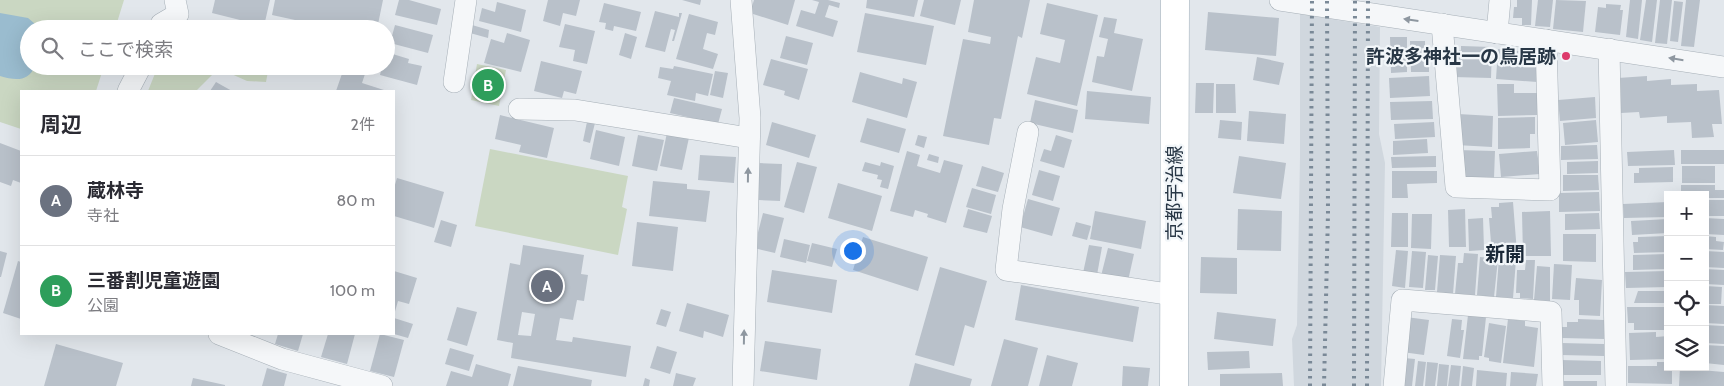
<!DOCTYPE html>
<html lang="ja">
<meta charset="utf-8">
<style>
body{margin:0;font-family:Cabin,"Noto Sans JP",sans-serif;background:#f2f2f3;color:#2b2b33}
.controls{position:absolute;right:15px;bottom:15px;display:grid;overflow:hidden;border-radius:0px;box-shadow:0 5px 20px #0002}
.controls button{width:45px;height:45px;display:grid;place-items:center;padding:0;border:0;border-bottom:1px solid #e1e1e2;background:#fff;color:#2b2b33;font:25px sans-serif}
.you{position:absolute;left:852px;top:250px;width:18px;height:18px;margin:-12px;border:4px solid #fff;border-radius:50%;background:#1a73e8;box-shadow:0 0 0 8px #1a73e833}
.badge{display:grid;place-items:center;width:32px;height:32px;border-radius:50%;background:#dd3b6c;color:#fff;font-size:16px;font-weight:700}
.pin{position:absolute;translate:-50% -50%;border:2px solid #fff;box-shadow:0 1px 5px #0006}
.list{margin:0;padding:0;list-style:none}
h2{display:flex;justify-content:space-between;align-items:center;height:65px;margin:0;padding:0 20px;font-size:21px}
h2 small{font-size:16px;font-weight:400;color:#7c7c81}
.list li{display:grid;grid-template-columns:32px 1fr auto;gap:15px;align-items:center;box-sizing:border-box;height:90px;padding:0 20px;border-top:1px solid #e1e1e2}
.list b{display:block;font-size:19px;white-space:nowrap}
.list p{margin:0;font-size:16px;white-space:nowrap;color:#7c7c81}
.list em{font-size:16px;font-style:normal;color:#7c7c81}
.icon{flex:none;width:28px;height:28px;fill:none;stroke:currentColor;stroke-width:2;stroke-linecap:round;stroke-linejoin:round}
.map{position:relative;flex:none;width:1724px;height:386px;overflow:hidden}
.search{position:absolute;background:#fff;box-shadow:0 5px 20px #0002;left:20px;top:20px;width:375px;height:55px;display:flex;align-items:center;gap:12px;box-sizing:border-box;padding:0 18px;border-radius:28px;color:#7c7c81;font-size:19px}
.panel{position:absolute;background:#fff;box-shadow:0 5px 20px #0002;left:20px;top:90px;width:375px;height:245px;border-radius:0px}
.map>svg:first-child{display:block}
</style>
<div class="map">
<svg width="1724" height="386" viewBox="0 0 1724 386">
<rect width="100%" height="100%" fill="#e2e7ec"/>
<!-- built -->
<polygon fill="#d0d7de" points="1300,14 1380,27 1379,134 1385,163 1381,386 1294,386 1292,339 1297,325 1300,157"/>
<!-- green -->
<g fill="#cad7c2">
<polygon points="0,0 124,0 115,29 29,29 29,66 104,66 96,91 21,91 21,129 0,122"/>
<polygon points="477,64 506,70 499,106 471,100"/>
<polygon points="158,66 269,66 266,82 247,81 227,72 214,73 196,91 148,91"/>
<polygon points="490,149 628,176 622,207 627,209 618,255 475,226"/>
</g>
<!-- water -->
<path fill="#9abccf" d="M0,13l28,5 13,11h-12v37h6c-7,17 -21,14 -35,10z"/>
<!-- building -->
<g fill="#b9c1ca" fill-rule="evenodd">
<polygon points="215,0 270,0 264,26 212,13"/>
<polygon points="275,0 383,0 377,29 317,29 318,25 272,15"/>
<polygon points="399,0 409,0 441,9 437,25 395,15"/>
<polygon points="548,0 580,0 576,16 563,13 560,26 543,21"/>
<polygon points="682,0 701,0 700,5"/>
<polygon points="754,0 795,0 788,25 750,13"/>
<polygon points="812,0 828,0 840,3 839,8 829,5 825,17 838,21 833,37 796,26 801,10 815,14 819,2"/>
<polygon points="867,0 918,0 914,17 866,8"/>
<polygon points="924,0 961,0 955,25 920,16"/>
<polygon points="974,0 1030,0 1022,38 1018,36 1001,119 994,118 989,145 943,136 963,39 990,44 991,37 968,32"/>
<polygon points="1517,0 1532,0 1531,25 1522,25 1522,18 1513,18 1514,7 1517,7"/>
<polygon points="1538,0 1553,0 1550,27 1535,26"/>
<polygon points="1556,0 1586,1 1583,32 1553,29"/>
<polygon points="1630,0 1642,0 1638,39 1626,37"/>
<polygon points="1646,0 1657,0 1652,42 1640,40"/>
<polygon points="1660,0 1672,0 1667,44 1655,43"/>
<polygon points="1686,0 1700,0 1694,47 1681,46"/>
<polygon points="1674,1 1683,2 1678,42 1670,41"/>
<polygon points="497,2 526,10 521,32 479,21 482,8 495,12"/>
<polygon points="604,3 641,12 636,31 614,26 613,31 605,29 606,23 599,22"/>
<polygon points="1047,3 1098,15 1077,106 1027,94 1036,57 1060,63 1065,40 1040,34"/>
<polygon points="1606,4 1621,5 1620,10 1623,10 1620,35 1595,32 1598,7 1606,8"/>
<polygon points="655,11 679,17 679,13 682,13 674,41 672,41 675,30 671,29 665,52 645,47"/>
<polygon points="1208,12 1279,18 1276,56 1205,50"/>
<polygon points="865,13 934,26 926,65 857,52"/>
<polygon points="689,14 718,22 715,35 707,33 703,49 718,54 713,69 676,59"/>
<polygon points="1104,17 1117,19 1114,33 1143,39 1132,91 1092,82 1097,56 1104,57 1108,39 1099,37"/>
<polygon points="565,24 595,31 587,64 573,61 575,50 559,47"/>
<polygon points="395,25 433,35 428,53 390,43"/>
<polygon points="472,25 489,30 488,38 470,33"/>
<polygon points="507,33 530,40 521,72 484,63 491,39 504,43"/>
<polygon points="625,33 637,37 631,59 619,55"/>
<polygon points="786,36 813,43 807,65 780,58"/>
<polygon points="1390,37 1407,37 1407,72 1391,73"/>
<polygon points="1410,41 1425,41 1425,50 1429,50 1429,72 1411,72"/>
<polygon points="1461,46 1492,47 1491,78 1453,77 1453,50 1461,50"/>
<polygon points="1498,49 1519,51 1518,63 1538,68 1537,82 1496,79"/>
<polygon points="386,52 409,59 408,63 422,66 417,85 380,75 382,66 386,66"/>
<polygon points="1257,57 1284,63 1279,85 1253,80"/>
<polygon points="771,59 808,69 799,100 784,95 785,91 763,85"/>
<polygon points="541,61 582,71 576,94 564,91 562,98 534,91"/>
<polygon points="674,66 713,74 708,96 696,93 695,101 667,95 671,81 658,78 660,67 673,69"/>
<polygon points="344,68 365,74 362,83 387,91 336,91"/>
<polygon points="715,71 728,73 723,98 710,95"/>
<polygon points="860,72 902,84 903,78 917,82 907,118 852,102"/>
<polygon points="1429,76 1430,96 1390,98 1389,78"/>
<polygon points="1647,76 1647,81 1671,79 1671,85 1697,84 1697,91 1719,90 1722,124 1712,124 1714,137 1692,138 1691,122 1667,123 1667,116 1640,118 1639,112 1621,113 1618,78"/>
<polygon points="216,82 232,91 210,91"/>
<polygon points="1196,83 1214,83 1213,113 1195,113"/>
<polygon points="1216,84 1235,84 1236,113 1216,113"/>
<polygon points="1497,84 1514,84 1514,93 1537,93 1537,115 1498,116"/>
<polygon points="1087,91 1151,97 1149,124 1085,119"/>
<polygon points="1595,97 1596,118 1560,121 1558,100"/>
<polygon points="674,98 722,109 718,124 670,113"/>
<polygon points="1035,100 1078,110 1073,133 1030,123"/>
<polygon points="1432,101 1433,119 1391,120 1390,102"/>
<polygon points="1249,111 1286,114 1284,144 1247,141"/>
<polygon points="1458,114 1493,116 1492,147 1456,145"/>
<polygon points="500,115 554,128 547,158 519,152 521,145 495,139"/>
<polygon points="588,117 596,119 590,143 583,141"/>
<polygon points="1535,117 1535,134 1530,134 1530,148 1498,149 1498,118"/>
<polygon points="867,118 906,129 899,153 860,142"/>
<polygon points="1220,120 1242,122 1241,140 1218,138"/>
<polygon points="1596,120 1598,142 1565,145 1563,123"/>
<polygon points="772,122 816,135 809,158 766,145"/>
<polygon points="1434,122 1435,137 1395,139 1394,124"/>
<polygon points="668,128 690,133 682,170 660,166"/>
<polygon points="596,130 625,137 619,166 590,159"/>
<polygon points="638,135 664,140 657,171 632,166"/>
<polygon points="918,135 927,137 924,148 915,145"/>
<polygon points="1056,135 1072,140 1064,168 1040,161 1044,149 1051,151"/>
<polygon points="1427,139 1428,153 1393,155 1393,141"/>
<polygon points="0,143 21,151 21,183 13,180 11,186 0,182"/>
<polygon points="1597,145 1598,159 1561,160 1561,146"/>
<polygon points="1457,150 1495,151 1494,178 1465,177 1465,170 1457,170"/>
<polygon points="1674,150 1675,165 1628,166 1627,152"/>
<rect x="1681" y="150" width="43" height="14"/>
<polygon points="907,151 920,155 917,166 940,173 944,160 963,165 946,223 927,217 928,214 915,210 913,217 890,211"/>
<polygon points="1537,151 1540,174 1501,177 1499,154"/>
<polygon points="929,154 939,157 938,163 927,160"/>
<polygon points="700,155 736,157 734,183 698,180"/>
<polygon points="1239,156 1286,163 1281,199 1233,193"/>
<polygon points="1436,156 1436,167 1392,168 1391,157"/>
<polygon points="1598,161 1598,173 1567,174 1567,162"/>
<polygon points="797,162 817,167 804,213 784,207"/>
<polygon points="865,162 880,166 881,162 894,166 888,189 880,187 882,180 877,179 878,175 862,171"/>
<polygon points="759,163 782,164 780,201 758,200"/>
<polygon points="982,166 1004,173 998,192 976,186"/>
<rect x="1682" y="166" width="33" height="17"/>
<polygon points="1673,167 1673,182 1634,183 1634,173 1639,173 1639,168"/>
<polygon points="1039,170 1060,176 1053,201 1032,195"/>
<polygon points="1392,171 1437,171 1437,183 1407,184 1408,198 1392,198"/>
<polygon points="1563,175 1598,175 1599,190 1563,191"/>
<polygon points="397,178 444,192 434,228 394,216 394,188"/>
<polygon points="653,181 687,184 687,189 710,191 706,222 649,216"/>
<polygon points="838,183 882,196 872,231 828,218"/>
<polygon points="1681,185 1715,185 1715,190 1724,190 1724,198 1705,198 1705,195 1681,195"/>
<polygon points="972,188 996,195 991,214 966,207"/>
<polygon points="1599,192 1600,211 1559,212 1559,193"/>
<polygon points="1028,199 1060,208 1052,236 1020,227"/>
<rect x="1705" y="200" width="19" height="16"/>
<polygon points="1513,202 1517,253 1492,255 1489,218 1492,218 1491,207 1499,207 1499,203"/>
<polygon points="1668,202 1668,217 1624,218 1623,204"/>
<polygon points="968,209 992,216 987,233 963,227"/>
<polygon points="1238,209 1282,211 1281,251 1237,250"/>
<polygon points="1465,209 1466,247 1449,247 1448,210"/>
<polygon points="1095,211 1146,221 1141,249 1090,239"/>
<polygon points="1550,211 1551,256 1523,256 1522,212"/>
<polygon points="763,213 784,218 775,253 754,248"/>
<polygon points="1392,213 1408,213 1408,247 1391,247"/>
<polygon points="1599,213 1600,229 1565,230 1565,214"/>
<polygon points="1412,214 1432,214 1431,249 1411,248"/>
<polygon points="1483,218 1484,250 1469,251 1468,219"/>
<polygon points="1705,218 1724,219 1724,235 1705,234"/>
<polygon points="1668,219 1668,233 1632,235 1631,221"/>
<polygon points="441,220 457,225 451,247 434,242"/>
<polygon points="637,222 678,227 673,271 632,266"/>
<polygon points="1076,222 1091,226 1087,240 1072,236"/>
<polygon points="1563,234 1596,234 1596,262 1563,261"/>
<polygon points="1668,236 1668,252 1634,253 1633,242 1638,242 1638,237"/>
<polygon points="1705,236 1716,237 1716,241 1724,242 1723,250 1705,249"/>
<polygon points="863,237 928,257 918,291 853,270"/>
<polygon points="784,239 810,245 806,263 780,257"/>
<polygon points="812,243 837,249 832,267 807,261"/>
<path d="M523,245l61,10 -3,19 7,1 -4,26 -7,-1 -4,20 -13,-2 -4,22 16,2 1,-5 58,9 -5,31 -115,-19 2,-15 -16,-3 13,-77 10,2zM522,312l13,2 -4,22 -13,-1z"/>
<polygon points="1089,245 1102,247 1097,275 1083,273"/>
<polygon points="1108,248 1134,254 1128,281 1101,276"/>
<polygon points="1396,250 1408,251 1405,288 1392,286"/>
<polygon points="0,251 7,253 1,277 0,277"/>
<polygon points="1412,251 1426,252 1423,288 1409,287"/>
<polygon points="1705,251 1724,252 1724,268 1705,267"/>
<polygon points="1464,253 1478,254 1475,295 1455,294 1458,263 1463,263"/>
<polygon points="1668,254 1668,269 1633,270 1633,255"/>
<polygon points="1428,255 1438,256 1435,290 1425,290"/>
<polygon points="1440,255 1456,256 1453,294 1437,292"/>
<polygon points="1201,257 1237,258 1237,294 1200,293"/>
<polygon points="1480,257 1498,259 1494,297 1477,295"/>
<polygon points="1499,258 1516,260 1513,298 1496,297"/>
<polygon points="1526,260 1535,260 1533,299 1520,298 1520,293 1516,293 1517,270 1525,270"/>
<polygon points="18,261 21,262 21,319 3,313"/>
<polygon points="1554,264 1572,265 1570,300 1552,299"/>
<polygon points="1537,266 1550,267 1550,301 1534,300"/>
<polygon points="940,267 987,281 974,328 965,325 954,366 915,355"/>
<polygon points="1705,269 1724,270 1724,285 1705,284"/>
<polygon points="772,270 837,280 832,313 767,302"/>
<polygon points="394,271 417,278 409,304 398,301 394,315"/>
<polygon points="1668,271 1668,287 1626,288 1625,272"/>
<polygon points="1576,278 1602,280 1600,316 1579,315 1579,300 1574,300"/>
<polygon points="1021,285 1139,307 1133,342 1015,320"/>
<polygon points="1705,286 1722,287 1721,304 1705,304"/>
<polygon points="1638,291 1668,291 1668,303 1634,303"/>
<polygon points="687,303 729,315 723,337 704,331 703,338 679,331"/>
<polygon points="1705,305 1724,306 1724,324 1705,323"/>
<polygon points="457,307 477,312 467,346 447,340"/>
<polygon points="1627,307 1668,307 1668,330 1634,330 1634,323 1628,323"/>
<polygon points="661,309 671,312 666,327 656,324"/>
<polygon points="1217,312 1276,319 1273,346 1214,339"/>
<polygon points="1468,315 1486,317 1482,356 1479,356 1479,360 1463,359"/>
<polygon points="1406,317 1429,320 1424,355 1402,352"/>
<polygon points="394,318 413,324 408,338 394,334"/>
<polygon points="1452,319 1462,320 1461,330 1464,330 1460,358 1447,356"/>
<polygon points="1508,319 1525,321 1525,326 1538,328 1534,367 1503,363"/>
<polygon points="1578,319 1604,320 1604,339 1562,338 1562,327 1567,327 1567,322 1578,322"/>
<polygon points="1489,323 1506,326 1501,363 1489,361 1489,358 1484,357"/>
<polygon points="1705,325 1724,326 1724,344 1705,343"/>
<polygon points="1656,332 1656,337 1668,336 1668,359 1630,360 1629,333"/>
<polygon points="278,334 303,334 298,351 275,344"/>
<polygon points="328,334 355,334 347,364 321,357"/>
<polygon points="380,334 404,340 394,377 370,371"/>
<polygon points="1004,339 1038,348 1028,386 991,386"/>
<polygon points="765,341 821,349 817,380 760,371"/>
<polygon points="1561,343 1604,344 1604,356 1561,355"/>
<polygon points="56,344 123,363 116,386 44,386"/>
<polygon points="1705,345 1724,346 1724,365 1705,363"/>
<polygon points="657,346 677,352 670,374 650,368"/>
<polygon points="450,348 474,355 469,371 445,364"/>
<polygon points="1249,351 1250,368 1208,370 1207,352"/>
<polygon points="1047,355 1078,363 1072,386 1039,386"/>
<polygon points="1404,358 1415,359 1412,386 1401,386"/>
<polygon points="1560,360 1601,361 1601,375 1559,375"/>
<polygon points="1418,361 1426,362 1423,386 1415,386"/>
<polygon points="1427,362 1438,363 1435,386 1425,386"/>
<polygon points="1657,362 1668,362 1668,367 1672,367 1672,384 1628,383 1628,366 1657,366"/>
<polygon points="915,363 972,379 970,386 909,386"/>
<polygon points="476,364 511,374 508,386 446,386 451,371 472,377"/>
<polygon points="1439,364 1449,365 1447,386 1437,386"/>
<polygon points="1451,365 1461,366 1459,386 1448,386"/>
<polygon points="518,366 592,380 591,386 513,386"/>
<polygon points="1123,366 1150,368 1148,386 1122,386"/>
<polygon points="1463,366 1474,368 1472,386 1461,386"/>
<polygon points="1680,367 1700,367 1700,370 1724,372 1724,386 1679,386"/>
<polygon points="267,368 287,374 284,386 262,386"/>
<polygon points="1477,370 1507,373 1506,386 1476,386"/>
<polygon points="1511,372 1538,374 1536,386 1510,386"/>
<polygon points="676,373 696,378 693,386 673,386"/>
<polygon points="1282,373 1283,386 1220,386 1220,374"/>
<polygon points="193,378 225,385 225,386 191,386"/>
<polygon points="645,378 650,380 649,386 643,386"/>
<rect x="1560" y="381" width="37" height="5"/>
</g>
<g fill="none" stroke-linecap="round" stroke-linejoin="round">
<defs>
<g id="minor">
<polyline points="741,0 750,118 743,386"/>
<polyline points="1280,0 1724,67"/>
<polyline points="1442,24 1456,187 1550,190 1546,40"/>
<polyline points="159,29 161,24 178,14 175,0"/>
<polyline points="1497,33 1500,0"/>
<polyline points="1609,49 1616,386"/>
<polyline points="454,82 466,0"/>
<polyline points="128,91 141,66"/>
<polyline points="519,109 575,110 749,138"/>
<polyline points="1028,132 1013,209 1006,270 1174,295"/>
<polyline points="219,334 282,359 382,386"/>
<polyline points="1394,386 1402,300 1551,312 1553,386"/>
</g>
<polyline id="primary" points="1174,386 1175,0"/>
</defs>
<!-- minor casing -->
<use href="#minor" stroke="#a6afb7" stroke-width="22"/>
<!-- primary casing -->
<use href="#primary" stroke="#a0aeb9" stroke-width="29"/>
<!-- minor -->
<use href="#minor" stroke="#f5f7f9" stroke-width="21"/>
<!-- primary -->
<use href="#primary" stroke="#fff" stroke-width="28"/>
<!-- rail -->
<g stroke="#7a8997" stroke-width="4" stroke-dasharray="2.5 5" stroke-linecap="butt">
<polyline points="1310,386 1312,0"/>
<polyline points="1324,386 1328,212 1327,0"/>
<polyline points="1354,386 1355,0"/>
<polyline points="1367,386 1368,0"/>
</g>
</g>
<!-- one-way arrows -->
<defs><path id="oneway-solid" d="M-6-.8H1V-3.2L6.5 0L1 3.2V.8H-6Z" transform="scale(1.25)"/></defs>
<g fill="#8e97a0">
<use href="#oneway-solid" transform="translate(1411 20) rotate(-172)"/>
<use href="#oneway-solid" transform="translate(1676 59) rotate(-171)"/>
<use href="#oneway-solid" transform="translate(748 175) rotate(-89)"/>
<use href="#oneway-solid" transform="translate(744 337) rotate(-89)"/>
</g>
<!-- markers -->
<circle fill="#dd3b6c" stroke="#f2f6f9" stroke-width="2" cx="1566" cy="56" r="5"/>
<g text-anchor="middle" dominant-baseline="central" stroke-width="4.5" stroke-linejoin="round" paint-order="stroke">
<!-- poi labels -->
<g font-size="19" font-weight="bold" fill="#283746" stroke="#f2f6f9" text-anchor="end">
<text x="1556" y="56">許波多神社一の鳥居跡</text>
</g>
<!-- street labels -->
<g font-size="19" fill="#283746" stroke="#f2f6f9">
<text transform="translate(1174 193) rotate(-90)">京都宇治線</text>
</g>
<!-- neighbourhood labels -->
<g font-size="20" font-weight="bold" fill="#1a2837" stroke="#f2f6f9">
<text x="1505" y="254">新開</text>
</g>
</g>
</svg>
<div class="controls">
<button>+</button>
<button>−</button>
<button><svg class="icon" aria-label="locate" viewBox="0 0 24 24"><circle cx="12" cy="12" r="6"/><path d="M12 2v4M12 18v4M2 12h4M18 12h4"/></svg></button>
<button><svg class="icon" aria-label="layers" viewBox="0 0 24 24"><path d="M12 4l9 5-9 5-9-5zM3 14l9 5 9-5"/></svg></button>
</div>
<div class="you"></div>
<div class="pin badge" style="left:547px;top:286px;background:#6b7280">A</div>
<div class="pin badge" style="left:488px;top:85px;background:#2e9e5b">B</div>
<div class="search"><svg class="icon" aria-label="search" viewBox="0 0 24 24"><circle cx="10" cy="10" r="6"/><path d="M15 15l6 6"/></svg>ここで検索</div>
<section class="panel">
<h2>周辺<small>2件</small></h2>
<ul class="list">
<li><span class="badge" style="background:#6b7280">A</span><div><b>蔵林寺</b><p>寺社</p></div><em>80 m</em></li>
<li><span class="badge" style="background:#2e9e5b">B</span><div><b>三番割児童遊園</b><p>公園</p></div><em>100 m</em></li>
</ul>
</section>
</div>
